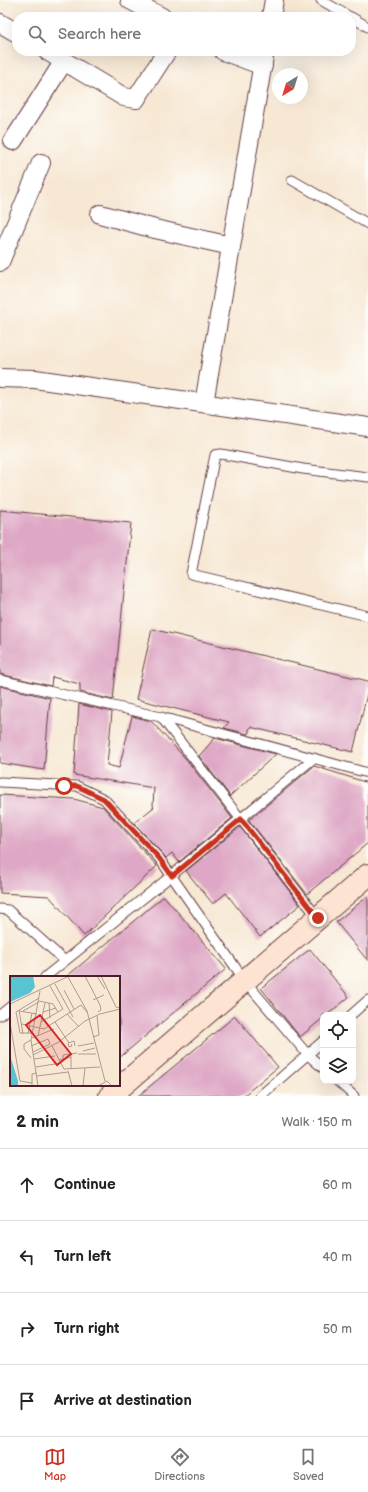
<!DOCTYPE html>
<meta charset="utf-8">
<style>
body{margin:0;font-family:"Balsamiq Sans",sans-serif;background:#f2f2f2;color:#222}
.controls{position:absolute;right:12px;bottom:12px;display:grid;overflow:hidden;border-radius:8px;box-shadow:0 4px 16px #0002}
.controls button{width:36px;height:36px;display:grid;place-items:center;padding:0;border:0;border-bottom:1px solid #e0e0e0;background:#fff;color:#222;font:20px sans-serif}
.compass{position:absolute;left:272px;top:68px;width:36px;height:36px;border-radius:50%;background:#fff;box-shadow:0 4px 16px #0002;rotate:218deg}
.stop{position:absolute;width:12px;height:12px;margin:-9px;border:3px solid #c8321e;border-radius:50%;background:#fff}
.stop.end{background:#c8321e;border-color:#fff;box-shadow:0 1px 4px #0008}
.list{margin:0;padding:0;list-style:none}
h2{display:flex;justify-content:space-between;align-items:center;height:52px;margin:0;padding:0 16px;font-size:17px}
h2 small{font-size:13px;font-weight:400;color:#767676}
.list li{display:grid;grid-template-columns:26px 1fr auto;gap:12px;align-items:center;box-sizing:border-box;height:72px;padding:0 16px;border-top:1px solid #e0e0e0}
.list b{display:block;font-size:15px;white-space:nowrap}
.list em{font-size:13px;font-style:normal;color:#767676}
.icon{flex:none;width:22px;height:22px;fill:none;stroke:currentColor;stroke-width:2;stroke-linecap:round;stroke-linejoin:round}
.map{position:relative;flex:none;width:368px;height:1096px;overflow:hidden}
.search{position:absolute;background:#fff;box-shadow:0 4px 16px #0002;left:12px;right:12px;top:12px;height:44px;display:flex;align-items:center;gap:10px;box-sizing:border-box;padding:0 14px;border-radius:16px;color:#767676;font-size:15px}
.sheet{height:340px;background:#fff}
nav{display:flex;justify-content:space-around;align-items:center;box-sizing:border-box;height:56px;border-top:1px solid #e0e0e0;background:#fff;font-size:11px;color:#767676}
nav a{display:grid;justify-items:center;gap:2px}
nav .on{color:#c8321e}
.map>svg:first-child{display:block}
</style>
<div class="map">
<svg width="368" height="1096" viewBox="0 0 368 1096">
<rect width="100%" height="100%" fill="#fdfcf7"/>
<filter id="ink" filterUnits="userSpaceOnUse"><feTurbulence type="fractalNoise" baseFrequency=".025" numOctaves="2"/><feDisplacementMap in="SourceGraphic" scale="8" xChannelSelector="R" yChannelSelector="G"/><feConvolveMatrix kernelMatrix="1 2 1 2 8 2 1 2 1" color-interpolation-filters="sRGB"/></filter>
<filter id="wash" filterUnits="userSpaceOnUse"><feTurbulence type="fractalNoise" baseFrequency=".012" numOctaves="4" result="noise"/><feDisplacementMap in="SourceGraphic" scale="16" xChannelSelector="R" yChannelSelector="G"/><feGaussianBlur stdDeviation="0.9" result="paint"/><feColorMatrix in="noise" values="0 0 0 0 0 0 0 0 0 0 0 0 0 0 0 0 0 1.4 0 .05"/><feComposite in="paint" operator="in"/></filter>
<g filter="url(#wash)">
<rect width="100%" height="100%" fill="#f7e8d4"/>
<g id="blocks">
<!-- building -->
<g fill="#dea7c5">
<polygon points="0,510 131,523 113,700 80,692 80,684 52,677 51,686 0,674"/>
<polygon points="152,629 368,681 368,690 353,752 250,727 248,734 224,728 229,722 136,699"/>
<polygon points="0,686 50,698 44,770 0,763"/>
<polygon points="79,704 112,712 107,765 119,768 132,716 151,721 185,758 232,818 179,862 172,853 166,858 134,823 154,807 153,806 154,788 74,775"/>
<polygon points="215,738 276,754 230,796 199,756"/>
<polygon points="314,766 368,783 368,843 307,894 249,820"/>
<polygon points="0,795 74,799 103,807 157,866 84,936 49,896 0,893"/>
<polygon points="240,827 300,905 260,937 226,893 213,904 186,871"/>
<polygon points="164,896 226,969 119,1058 119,977 66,977"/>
<polygon points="368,896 368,961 336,922"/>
<polygon points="310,949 349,997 327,1015 323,1015 323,1018 300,1037 261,988"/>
<polygon points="235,1016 278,1067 243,1096 138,1096"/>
</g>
</g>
</g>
<g filter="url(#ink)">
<use href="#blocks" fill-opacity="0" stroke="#643d44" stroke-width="1"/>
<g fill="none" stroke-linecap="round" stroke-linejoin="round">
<defs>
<g id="lane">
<polyline points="321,0 350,17"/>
<polyline points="351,17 368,27"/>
<polyline points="292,180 368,224"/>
<polyline points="368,477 303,469 221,454 215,455 191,574 368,616"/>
<polyline points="0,680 161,717 368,773"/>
<polyline points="161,717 318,918"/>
<polyline points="0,782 77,786 104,799 159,858 245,981 308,1055 323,1068"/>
<polyline points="0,909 8,910 64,960"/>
<polyline points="45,977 171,876 314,758"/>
<polyline points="0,1015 11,1006"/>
<polyline points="351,1015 368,1000"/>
<polyline points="337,1081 354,1096"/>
<polyline points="260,1096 323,1041"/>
</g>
<g id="street">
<polyline points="130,0 162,17"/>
<polyline points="271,17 274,0"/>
<polyline points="0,23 17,33"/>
<polyline points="47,51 124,97 136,99 167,51"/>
<polyline points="223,51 263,66"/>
<polyline points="13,141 64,61"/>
<polyline points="100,214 155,229 231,246"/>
<polyline points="0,262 41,163"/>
<polyline points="0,378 35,379 368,427"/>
<polyline points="204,403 265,51"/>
</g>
<polyline id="secondary" points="110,1096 368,875"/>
</defs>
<!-- lane casing -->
<use href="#lane" stroke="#643d44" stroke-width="11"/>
<!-- street casing -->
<use href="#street" stroke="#643d44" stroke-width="20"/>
<!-- secondary casing -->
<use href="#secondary" stroke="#643d44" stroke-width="24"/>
<!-- lane -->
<use href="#lane" stroke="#fff" stroke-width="9"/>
<!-- street -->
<use href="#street" stroke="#fff" stroke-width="18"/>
<!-- secondary -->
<use href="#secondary" stroke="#fde3d1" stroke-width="22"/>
</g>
</g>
<g fill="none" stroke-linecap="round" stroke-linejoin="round" filter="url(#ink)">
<!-- route -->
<polyline stroke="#c8321e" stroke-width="5" points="64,786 77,786 104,799 159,858 172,876 241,819 318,918"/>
</g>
<!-- overview -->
<g transform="translate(10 976)">
<rect width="110" height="110" fill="#f7e8d4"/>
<path d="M0,0h23l2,11 -5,6 -20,9zM0,79l8,26v5h-8z" fill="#58c4d1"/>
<path fill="none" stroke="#b29890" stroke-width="1" d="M75,0l15,29 1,5 -3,2M87,0l8,13M91,0l15,31 4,1M58,1l19,34 18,70M45,8l18,33M54,14l10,19M83,24l11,-5M29,25l14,3 5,8M39,27l1,15M0,28l59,-28M9,34l4,24M9,35l18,3M13,35l16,-9M33,36l13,-4M57,38l12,13M31,46l22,-13 -13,-23M45,46l14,21M0,47l10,58 12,2M12,48l22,5 37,-24 6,7M23,57h-13l-4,-21 23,-14M18,58l4,-21M28,60l7,-33M83,61l6,-2 -2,-19M22,62l22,-9M21,64l-7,4v5l7,9M61,68l1,2 -3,1 -1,-4 6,-2 1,5M21,70l17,-7 2,5 -17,8M42,70l12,23 36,-2M68,70l16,-3M73,75l12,-3M61,78v15M68,78h18M23,79l26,-13 26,-21 15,-7 20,-5M24,83l21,-3M53,83v-4l14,-2M49,84l12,-3M26,91l25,-4M58,95l4,15M27,100l31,-4M22,110v-12l5,-1M28,110l-7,-46 9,-49M73,110l2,-18M88,110l9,-5 5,5"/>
<path fill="#d62828" fill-opacity="0.15" stroke="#d62828" stroke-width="2" d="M30,39l31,39 -14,11 -31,-40z"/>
<rect width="110" height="110" fill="none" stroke="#4a1f2b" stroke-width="2"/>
</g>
</svg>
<div class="controls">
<button><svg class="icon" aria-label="locate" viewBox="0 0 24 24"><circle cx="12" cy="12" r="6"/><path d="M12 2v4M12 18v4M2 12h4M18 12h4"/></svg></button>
<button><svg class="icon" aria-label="layers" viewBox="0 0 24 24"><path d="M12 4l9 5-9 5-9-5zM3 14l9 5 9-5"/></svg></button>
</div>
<svg class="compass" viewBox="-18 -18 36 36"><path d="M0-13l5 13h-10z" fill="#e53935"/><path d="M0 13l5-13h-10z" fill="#767676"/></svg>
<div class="stop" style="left:64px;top:786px"></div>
<div class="stop end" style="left:318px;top:918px"></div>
<div class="search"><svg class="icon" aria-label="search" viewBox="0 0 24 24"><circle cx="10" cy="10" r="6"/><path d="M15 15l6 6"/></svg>Search here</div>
</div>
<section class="sheet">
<h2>2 min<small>Walk · 150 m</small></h2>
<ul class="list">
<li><svg class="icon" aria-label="ahead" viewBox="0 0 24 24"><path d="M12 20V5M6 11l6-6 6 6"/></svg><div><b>Continue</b></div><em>60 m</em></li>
<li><svg class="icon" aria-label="left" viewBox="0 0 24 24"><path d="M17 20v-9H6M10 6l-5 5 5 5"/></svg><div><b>Turn left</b></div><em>40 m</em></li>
<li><svg class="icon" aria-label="right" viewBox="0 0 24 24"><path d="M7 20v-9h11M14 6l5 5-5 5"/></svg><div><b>Turn right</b></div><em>50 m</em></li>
<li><svg class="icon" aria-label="arrive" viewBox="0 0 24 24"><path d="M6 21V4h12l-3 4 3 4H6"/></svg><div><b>Arrive at destination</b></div></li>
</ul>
</section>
<nav>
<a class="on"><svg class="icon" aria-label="map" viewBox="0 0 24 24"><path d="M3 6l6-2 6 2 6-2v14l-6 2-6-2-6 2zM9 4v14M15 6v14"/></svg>Map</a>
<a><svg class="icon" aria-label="directions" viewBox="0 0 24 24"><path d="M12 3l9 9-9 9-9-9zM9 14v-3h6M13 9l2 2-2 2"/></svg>Directions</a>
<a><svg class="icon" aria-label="saved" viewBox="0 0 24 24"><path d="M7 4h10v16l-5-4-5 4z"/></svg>Saved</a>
</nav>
